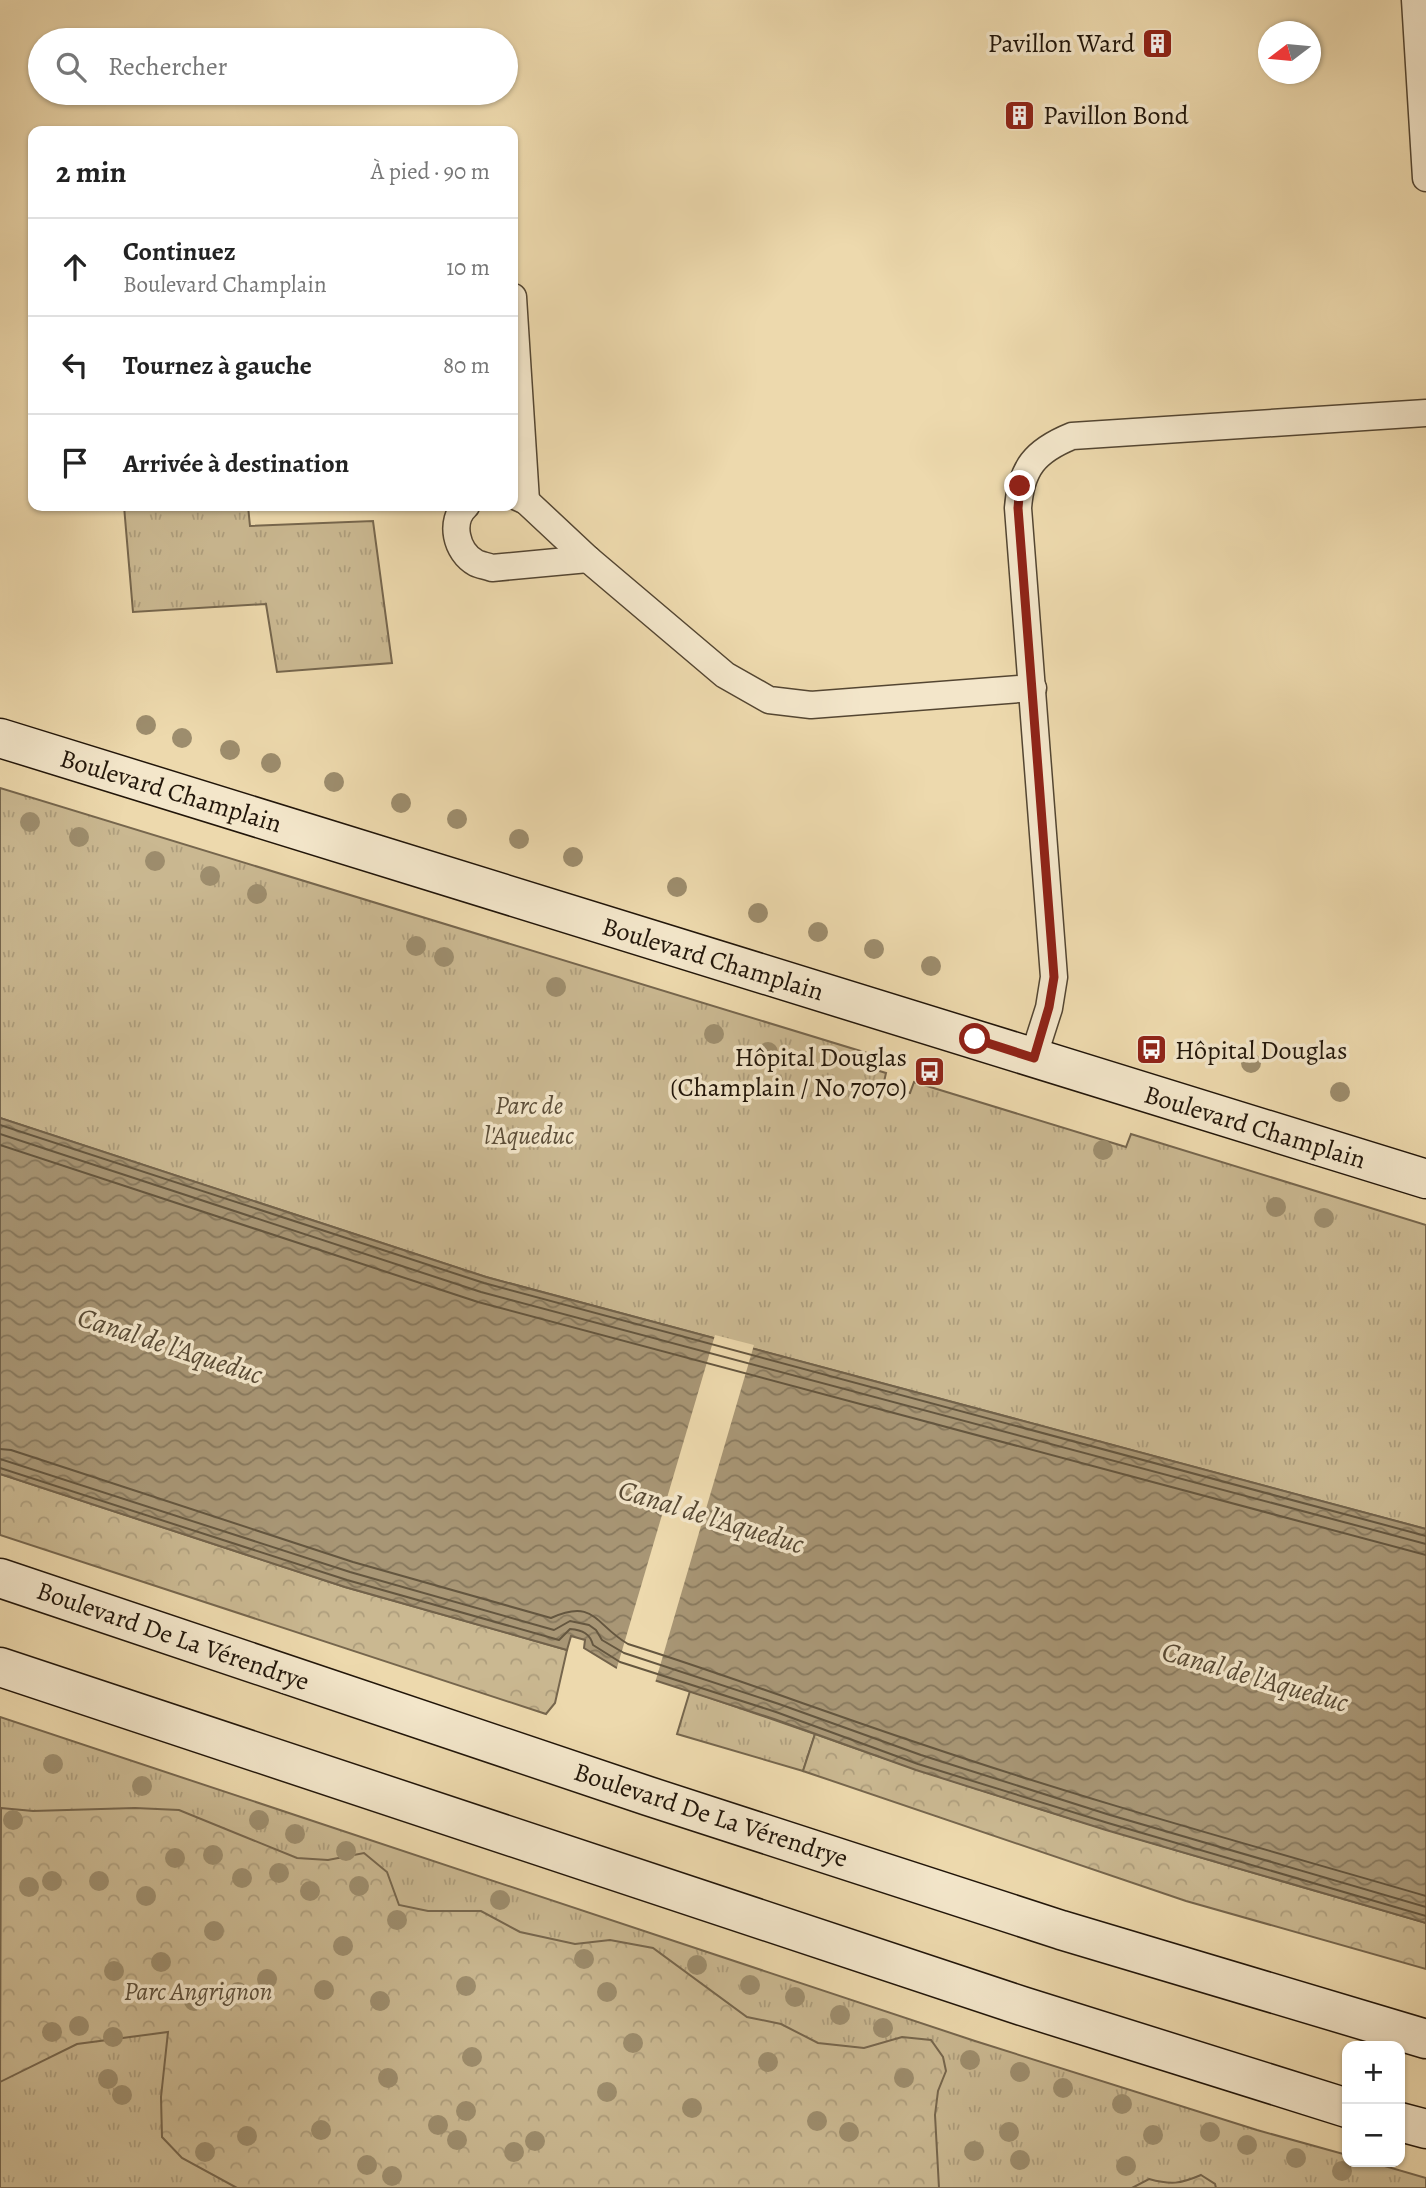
<!DOCTYPE html>
<html lang="fr">
<meta charset="utf-8">
<style>
body{margin:0;font-family:Alegreya,serif;background:#f6f6f6;color:#222}
.controls{position:absolute;right:21px;bottom:21px;display:grid;overflow:hidden;border-radius:14px;box-shadow:0 2px 5px #0004}
.controls button{width:63px;height:63px;display:grid;place-items:center;padding:0;border:0;border-bottom:2px solid #e0e0e0;background:#fff;color:#222;font:35px sans-serif}
.compass{position:absolute;left:1258px;top:21px;width:63px;height:63px;border-radius:50%;background:#fff;box-shadow:0 2px 5px #0004;rotate:254deg}
.stop{position:absolute;width:21px;height:21px;margin:-16px;border:5px solid #8f2418;border-radius:50%;background:#fff}
.stop.end{background:#8f2418;border-color:#fff;box-shadow:0 2px 7px #0008}
.list{margin:0;padding:0;list-style:none}
h2{display:flex;justify-content:space-between;align-items:center;height:91px;margin:0;padding:0 28px;font-size:30px}
h2 small{font-size:23px;font-weight:400;color:#767676}
.list li{display:grid;grid-template-columns:46px 1fr auto;gap:21px;align-items:center;box-sizing:border-box;height:98px;padding:0 28px;border-top:2px solid #e0e0e0}
.list b{display:block;font-size:26px;white-space:nowrap}
.list p{margin:0;font-size:23px;white-space:nowrap;color:#767676}
.list em{font-size:23px;font-style:normal;color:#767676}
.icon{flex:none;width:38px;height:38px;fill:none;stroke:currentColor;stroke-width:2;stroke-linecap:round;stroke-linejoin:round}
.map{position:relative;flex:none;width:1426px;height:2188px;overflow:hidden}
.search{position:absolute;background:#fff;box-shadow:0 2px 5px #0004;left:28px;top:28px;width:490px;height:77px;display:flex;align-items:center;gap:18px;box-sizing:border-box;padding:0 24px;border-radius:38px;color:#767676;font-size:26px}
.panel{position:absolute;background:#fff;box-shadow:0 2px 5px #0004;left:28px;top:126px;width:490px;height:385px;border-radius:14px}
.map>svg:first-child{display:block}
</style>
<div class="map">
<svg width="1426" height="2188" viewBox="0 0 1426 2188">
<defs>
<pattern id="grass-tufts" width="24" height="20" patternUnits="userSpaceOnUse" patternTransform="scale(1.75)"><rect width="24" height="20" fill="#cab891"/><path d="M3 7l-1-3M5 7V3M7 7l1-3M15 17l-1-3M17 17v-4M19 17l1-3" fill="none" stroke="#ad9d7c"/></pattern>
<pattern id="forest-crowns" width="20" height="18" patternUnits="userSpaceOnUse" patternTransform="scale(1.75)"><rect width="20" height="18" fill="#cab891"/><path d="M2 6a3 3 0 1 1 6 0M12 15a3 3 0 1 1 6 0" fill="none" stroke="#ad9d7c"/></pattern>
<pattern id="water-waves" width="16" height="10" patternUnits="userSpaceOnUse" patternTransform="scale(1.75)"><rect width="16" height="10" fill="#a89675"/><path d="M0 5q4-4 8 0t8 0" fill="none" stroke="#88795e"/></pattern>
</defs>
<rect width="100%" height="100%" fill="#edd9ad"/>
<filter id="stains"><feTurbulence type="fractalNoise" baseFrequency=".00286" numOctaves="4"/><feColorMatrix values="0 0 0 0 .2 0 0 0 0 .09 0 0 0 0 .02 0 0 0 .5 -.17"/></filter>
<radialGradient id="worn" r=".72"><stop offset=".6" stop-color="#630" stop-opacity="0"/><stop offset="1" stop-color="#630" stop-opacity=".3"/></radialGradient>
<!-- grass -->
<g fill="url(#grass-tufts)" stroke="#76664d" stroke-width="2">
<polygon points="124,506 248,506 250,526 373,521 392,663 277,672 266,604 133,612"/>
<polygon points="0,788 867,1053 863,1066 886,1073 883,1086 910,1093 914,1082 1126,1147 1131,1134 1426,1225 1426,1529 486,1277 0,1118"/>
<polygon points="690,1691 815,1734 803,1771 677,1734"/>
<polygon points="0,1717 975,2041 1257,2130 1347,2155 1347,2162 1371,2162 1426,2178 1426,2188 0,2188"/>
</g>
<!-- forest -->
<g fill="url(#forest-crowns)" stroke="#76664d" stroke-width="2">
<polygon points="0,1474 345,1587 567,1650 555,1703 546,1714 0,1535"/>
<path d="M815,1734c200,72 406,129 611,189v46l-240,-68 -383,-130z"/>
<polygon points="1,1808 33,1811 135,1808 179,1810 297,1858 328,1860 364,1853 387,1872 399,1905 428,1911 481,1911 520,1932 575,1944 610,1940 653,1948 747,2017 781,2024 818,2043 864,2048 902,2037 931,2040 943,2057 946,2071 938,2091 935,2115 939,2188 237,2188 182,2158 162,2137 161,2097 168,2032 77,2044 0,2082"/>
<path d="M1201,2175l14,9 1,4h-84l17,-9c22,6 31,5 52,-4z"/>
</g>
<!-- water -->
<polygon fill="url(#water-waves)" stroke="#72624a" stroke-width="2" points="0,1118 486,1277 1426,1529 1426,1923 1106,1830 916,1770 774,1719 617,1668 584,1648 585,1640 571,1636 567,1650 345,1587 0,1474"/>
<!-- pier -->
<polygon fill="#edd9ad" points="715,1335 754,1345 655,1683 616,1671"/>
<g fill="none" stroke-linecap="round" stroke-linejoin="round">
<!-- shore -->
<g stroke="#64563f" stroke-width="2">
<polyline points="0,1125 484,1283 1426,1536"/>
<polyline points="0,1134 481,1292 1426,1544"/>
<polyline points="0,1145 478,1302 1426,1555"/>
<path d="M0,1449l11,1 342,112 198,56c44,-20 44,7 77,26 99,31 197,68 296,101 165,56 334,102 502,151"/>
<polyline points="0,1459 350,1572 554,1630 570,1621 589,1625 596,1630 602,1640 624,1653 779,1704 921,1755 1110,1815 1426,1907"/>
<path d="M0,1468l347,112 212,60 11,-11c13,1 20,5 23,16l27,17 156,50 142,52 190,59 318,93"/>
</g>
<defs>
<g id="service">
<polyline points="1415,0 1426,178"/>
<polyline points="513,297 526,501"/>
<polyline points="513,495 526,501 588,559 725,675 769,700 811,705 1033,688"/>
<path d="M466,506c-17,15 -10,46 10,57 4,2 11,3 16,5l96,-9"/>
<path d="M1033,1058l16,-50 5,-31 -36,-469c3,-40 17,-57 54,-72l354,-23"/>
</g>
<g id="secondary">
<polyline points="0,738 1426,1179"/>
<polyline points="0,1578 648,1796 1061,1930 1426,2039"/>
<polyline points="0,1667 1022,2006 1347,2108"/>
<polyline points="1400,2122 1426,2129"/>
</g>
</defs>
<!-- service casing -->
<use href="#service" stroke="#544632" stroke-width="29"/>
<!-- secondary casing -->
<use href="#secondary" stroke="#211509" stroke-width="41"/>
<!-- service -->
<use href="#service" stroke="#f3e6ca" stroke-width="26"/>
<!-- secondary -->
<use href="#secondary" stroke="#f3e6ca" stroke-width="38"/>
</g>
<!-- trees -->
<g fill="#9d8d6d">
<circle cx="146" cy="725" r="10"/>
<circle cx="182" cy="738" r="10"/>
<circle cx="230" cy="750" r="10"/>
<circle cx="271" cy="763" r="10"/>
<circle cx="334" cy="782" r="10"/>
<circle cx="401" cy="803" r="10"/>
<circle cx="457" cy="819" r="10"/>
<circle cx="30" cy="822" r="10"/>
<circle cx="79" cy="837" r="10"/>
<circle cx="519" cy="839" r="10"/>
<circle cx="573" cy="857" r="10"/>
<circle cx="155" cy="861" r="10"/>
<circle cx="210" cy="876" r="10"/>
<circle cx="677" cy="887" r="10"/>
<circle cx="257" cy="894" r="10"/>
<circle cx="758" cy="913" r="10"/>
<circle cx="818" cy="932" r="10"/>
<circle cx="416" cy="946" r="10"/>
<circle cx="874" cy="949" r="10"/>
<circle cx="444" cy="957" r="10"/>
<circle cx="931" cy="966" r="10"/>
<circle cx="556" cy="987" r="10"/>
<circle cx="714" cy="1034" r="10"/>
<circle cx="768" cy="1052" r="10"/>
<circle cx="1251" cy="1063" r="10"/>
<circle cx="1340" cy="1092" r="10"/>
<circle cx="1103" cy="1150" r="10"/>
<circle cx="1276" cy="1207" r="10"/>
<circle cx="1324" cy="1218" r="10"/>
<circle cx="53" cy="1764" r="10"/>
<circle cx="142" cy="1786" r="10"/>
<circle cx="13" cy="1820" r="10"/>
<circle cx="259" cy="1820" r="10"/>
<circle cx="295" cy="1834" r="10"/>
<circle cx="346" cy="1851" r="10"/>
<circle cx="213" cy="1855" r="10"/>
<circle cx="175" cy="1858" r="10"/>
<circle cx="279" cy="1873" r="10"/>
<circle cx="242" cy="1878" r="10"/>
<circle cx="52" cy="1881" r="10"/>
<circle cx="99" cy="1881" r="10"/>
<circle cx="359" cy="1886" r="10"/>
<circle cx="29" cy="1887" r="10"/>
<circle cx="310" cy="1891" r="10"/>
<circle cx="146" cy="1896" r="10"/>
<circle cx="500" cy="1900" r="10"/>
<circle cx="397" cy="1920" r="10"/>
<circle cx="214" cy="1931" r="10"/>
<circle cx="343" cy="1946" r="10"/>
<circle cx="584" cy="1959" r="10"/>
<circle cx="161" cy="1962" r="10"/>
<circle cx="697" cy="1965" r="10"/>
<circle cx="114" cy="1971" r="10"/>
<circle cx="267" cy="1979" r="10"/>
<circle cx="750" cy="1985" r="10"/>
<circle cx="466" cy="1986" r="10"/>
<circle cx="324" cy="1990" r="10"/>
<circle cx="238" cy="1992" r="10"/>
<circle cx="607" cy="1992" r="10"/>
<circle cx="795" cy="1997" r="10"/>
<circle cx="194" cy="2001" r="10"/>
<circle cx="380" cy="2001" r="10"/>
<circle cx="840" cy="2015" r="10"/>
<circle cx="79" cy="2026" r="10"/>
<circle cx="883" cy="2028" r="10"/>
<circle cx="52" cy="2032" r="10"/>
<circle cx="113" cy="2037" r="10"/>
<circle cx="633" cy="2043" r="10"/>
<circle cx="472" cy="2057" r="10"/>
<circle cx="970" cy="2060" r="10"/>
<circle cx="768" cy="2062" r="10"/>
<circle cx="1020" cy="2072" r="10"/>
<circle cx="388" cy="2078" r="10"/>
<circle cx="904" cy="2078" r="10"/>
<circle cx="108" cy="2079" r="10"/>
<circle cx="1063" cy="2088" r="10"/>
<circle cx="607" cy="2092" r="10"/>
<circle cx="122" cy="2095" r="10"/>
<circle cx="1122" cy="2104" r="10"/>
<circle cx="692" cy="2108" r="10"/>
<circle cx="466" cy="2111" r="10"/>
<circle cx="817" cy="2121" r="10"/>
<circle cx="438" cy="2125" r="10"/>
<circle cx="321" cy="2130" r="10"/>
<circle cx="849" cy="2132" r="10"/>
<circle cx="1009" cy="2132" r="10"/>
<circle cx="1210" cy="2132" r="10"/>
<circle cx="1153" cy="2135" r="10"/>
<circle cx="247" cy="2136" r="10"/>
<circle cx="457" cy="2140" r="10"/>
<circle cx="535" cy="2141" r="10"/>
<circle cx="1247" cy="2145" r="10"/>
<circle cx="974" cy="2151" r="10"/>
<circle cx="205" cy="2152" r="10"/>
<circle cx="514" cy="2152" r="10"/>
<circle cx="1296" cy="2158" r="10"/>
<circle cx="1020" cy="2160" r="10"/>
<circle cx="367" cy="2165" r="10"/>
<circle cx="1126" cy="2166" r="10"/>
<circle cx="1342" cy="2171" r="10"/>
<circle cx="392" cy="2176" r="10"/>
</g>
<g fill="none" stroke-linecap="round" stroke-linejoin="round">
<!-- route -->
<polyline stroke="#8f2418" stroke-width="9" points="975,1039 1034,1058 1049,1007 1054,977 1018,508 1020,486"/>
</g>
<!-- icons -->
<defs>
<symbol id="building-square" viewBox="-11 -11 22 22"><rect x="-9" y="-9" width="18" height="18" rx="4" fill="#8f2418" stroke="#f3e6ca"/><path d="M-4-6H4V6H1V3H-1V6H-4ZM-2.5-4.3h1.7v1.8h-1.7ZM.8-4.3h1.7v1.8H.8ZM-2.5-1h1.7V.8h-1.7ZM.8-1h1.7V.8H.8Z" fill="#fff"/></symbol>
<symbol id="bus-square" viewBox="-11 -11 22 22"><rect x="-9" y="-9" width="18" height="18" rx="4" fill="#8f2418" stroke="#f3e6ca"/><path d="M-5-6H5V4H4V6H2V4H-2V6H-4V4H-5ZM-3.5-4V0h7V-4ZM-3.5 1.2v1.5H-2V1.2ZM2 1.2v1.5H3.5V1.2Z" fill="#fff"/></symbol>
</defs>
<g fill-rule="evenodd">
<use href="#building-square" x="1140" y="26" width="35" height="35"/>
<use href="#building-square" x="1002" y="98" width="35" height="35"/>
<use href="#bus-square" x="1134" y="1032" width="35" height="35"/>
<use href="#bus-square" x="912" y="1054" width="35" height="35"/>
</g>
<g text-anchor="middle" dominant-baseline="central" stroke-width="7" stroke-linejoin="round" paint-order="stroke">
<!-- poi labels -->
<g font-size="26" fill="#211509" stroke="#f3e6ca" text-anchor="end">
<text x="1135" y="43">Pavillon Ward</text>
<text x="1043" y="115" text-anchor="start">Pavillon Bond</text>
<text x="1175" y="1050" text-anchor="start">Hôpital Douglas</text>
<text x="907" y="1057">Hôpital Douglas<tspan x="907" dy="30">(Champlain / No 7070)</tspan></text>
</g>
<!-- street labels -->
<g font-size="26" fill="#211509" stroke="#f3e6ca">
<text transform="translate(171 791) rotate(17)">Boulevard Champlain</text>
<text transform="translate(713 959) rotate(17)">Boulevard Champlain</text>
<text transform="translate(1255 1127) rotate(17)">Boulevard Champlain</text>
<text transform="translate(173 1636) rotate(19)">Boulevard De La Vérendrye</text>
<text transform="translate(711 1815) rotate(18)">Boulevard De La Vérendrye</text>
</g>
<!-- park labels -->
<g font-size="26" font-style="italic" fill="#5c4e39" stroke="#f3e6ca">
<text x="529" y="1105">Parc de<tspan x="529" dy="30">l'Aqueduc</tspan></text>
<text x="198" y="1991">Parc Angrignon</text>
</g>
<!-- water labels -->
<g font-size="28" font-style="italic" fill="#574934" stroke="#f3e6ca">
<text transform="translate(170 1346) rotate(18)">Canal de l'Aqueduc</text>
<text transform="translate(711 1517) rotate(17)">Canal de l'Aqueduc</text>
<text transform="translate(1255 1677) rotate(16)">Canal de l'Aqueduc</text>
</g>
</g>
<rect width="100%" height="100%" filter="url(#stains)"/>
<rect width="100%" height="100%" fill="url(#worn)"/>
</svg>
<div class="controls">
<button>+</button>
<button>−</button>
</div>
<svg class="compass" viewBox="-18 -18 36 36"><path d="M0-13l5 13h-10z" fill="#e53935"/><path d="M0 13l5-13h-10z" fill="#767676"/></svg>
<div class="stop" style="left:975px;top:1039px"></div>
<div class="stop end" style="left:1020px;top:486px"></div>
<div class="search"><svg class="icon" aria-label="search" viewBox="0 0 24 24"><circle cx="10" cy="10" r="6"/><path d="M15 15l6 6"/></svg>Rechercher</div>
<section class="panel">
<h2>2 min<small>À pied · 90 m</small></h2>
<ul class="list">
<li><svg class="icon" aria-label="ahead" viewBox="0 0 24 24"><path d="M12 20V5M6 11l6-6 6 6"/></svg><div><b>Continuez</b><p>Boulevard Champlain</p></div><em>10 m</em></li>
<li><svg class="icon" aria-label="left" viewBox="0 0 24 24"><path d="M17 20v-9H6M10 6l-5 5 5 5"/></svg><div><b>Tournez à gauche</b></div><em>80 m</em></li>
<li><svg class="icon" aria-label="arrive" viewBox="0 0 24 24"><path d="M6 21V4h12l-3 4 3 4H6"/></svg><div><b>Arrivée à destination</b></div></li>
</ul>
</section>
</div>
